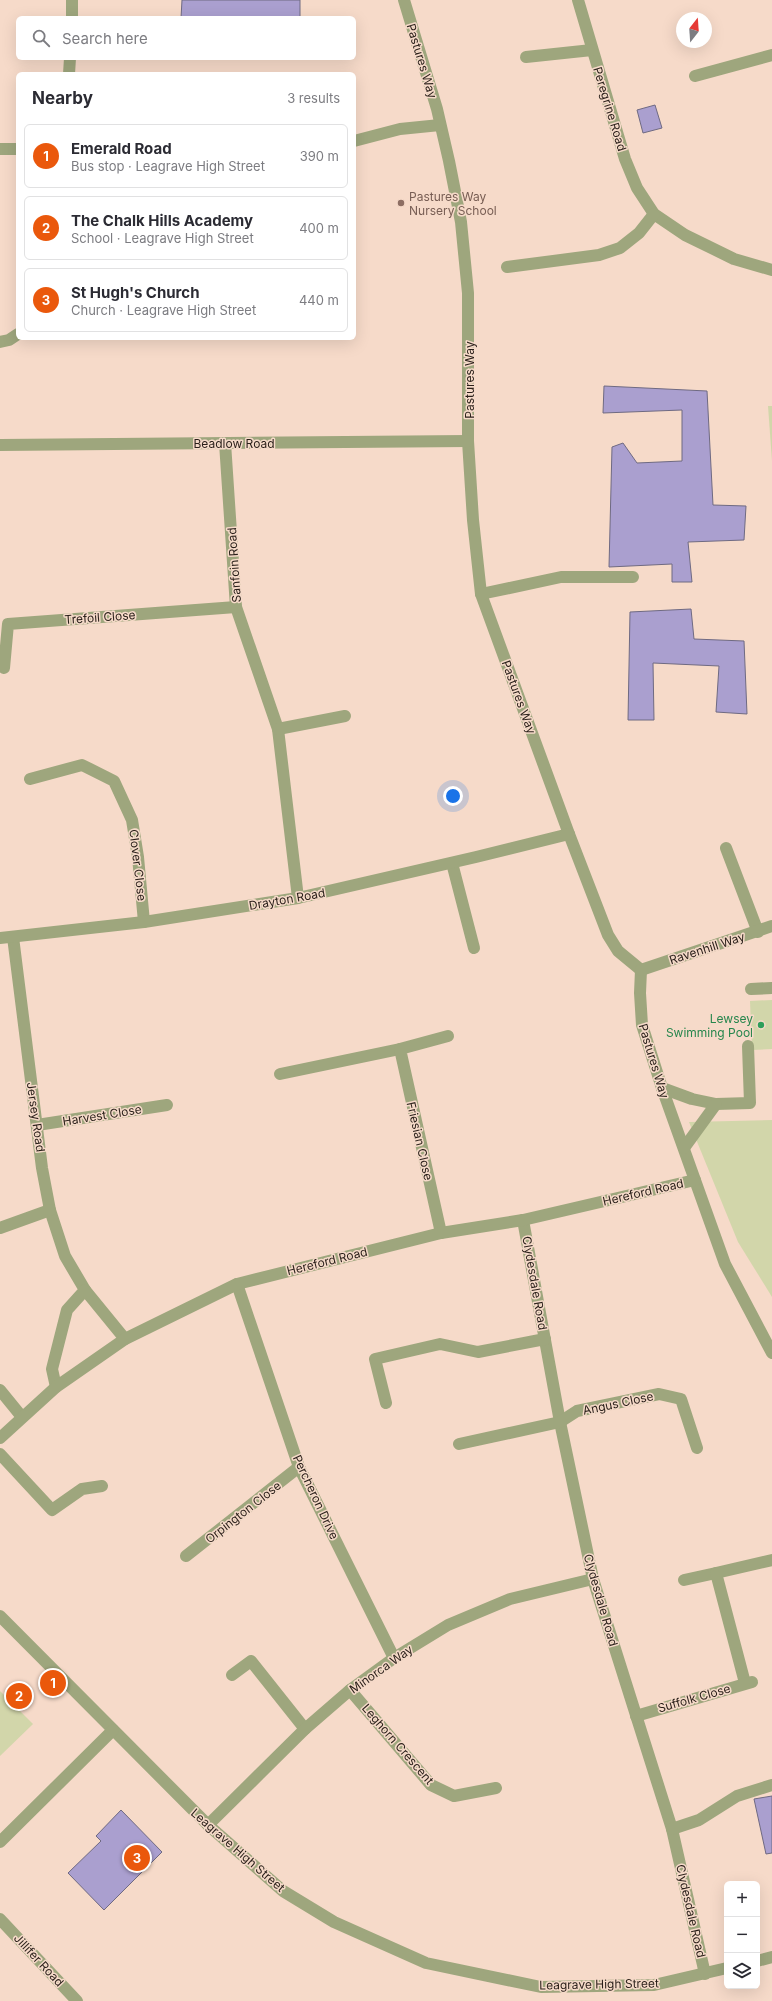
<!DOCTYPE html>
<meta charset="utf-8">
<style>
body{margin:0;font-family:Inter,sans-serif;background:#f7f7f7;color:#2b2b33}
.controls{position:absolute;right:12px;bottom:12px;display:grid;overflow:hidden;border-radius:6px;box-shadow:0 4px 16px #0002}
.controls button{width:36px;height:36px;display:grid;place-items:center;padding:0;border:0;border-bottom:1px solid #e1e1e2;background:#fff;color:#2b2b33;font:20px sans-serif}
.compass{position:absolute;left:676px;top:12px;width:36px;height:36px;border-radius:50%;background:#fff;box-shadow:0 4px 16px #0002;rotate:17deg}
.you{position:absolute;left:453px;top:796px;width:14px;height:14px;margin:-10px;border:3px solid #fff;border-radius:50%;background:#1a73e8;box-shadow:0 0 0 6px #1a73e833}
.badge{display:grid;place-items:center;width:26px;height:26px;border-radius:50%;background:#ea580c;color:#fff;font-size:13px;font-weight:700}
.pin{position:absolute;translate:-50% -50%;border:2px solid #fff;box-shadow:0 1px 4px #0006}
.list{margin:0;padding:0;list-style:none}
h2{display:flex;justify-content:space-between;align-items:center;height:52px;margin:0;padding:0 16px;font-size:17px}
h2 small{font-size:13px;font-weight:400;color:#7c7c81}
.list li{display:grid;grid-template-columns:26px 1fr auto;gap:12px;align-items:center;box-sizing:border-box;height:64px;margin:0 8px 8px;padding:0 8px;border:1px solid #e1e1e2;border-radius:6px}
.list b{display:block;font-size:15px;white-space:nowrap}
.list p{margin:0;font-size:13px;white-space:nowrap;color:#7c7c81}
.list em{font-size:13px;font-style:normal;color:#7c7c81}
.icon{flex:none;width:22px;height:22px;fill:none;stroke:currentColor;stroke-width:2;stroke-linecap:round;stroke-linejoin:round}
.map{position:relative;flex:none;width:772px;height:2001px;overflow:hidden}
.search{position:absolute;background:#fff;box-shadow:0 4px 16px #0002;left:16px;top:16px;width:340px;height:44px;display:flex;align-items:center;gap:10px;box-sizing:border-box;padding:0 14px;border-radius:6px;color:#7c7c81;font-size:15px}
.panel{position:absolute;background:#fff;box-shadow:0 4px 16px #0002;left:16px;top:72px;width:340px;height:268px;border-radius:6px}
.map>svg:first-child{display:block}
</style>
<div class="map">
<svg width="772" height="2001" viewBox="0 0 772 2001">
<rect width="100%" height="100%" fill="#f6dac9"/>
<!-- green -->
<g fill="#d2d6aa">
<polygon points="768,406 772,406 772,461"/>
<polygon points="772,1000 772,1049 752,1050 750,1001"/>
<polygon points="772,1120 772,1297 738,1242 689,1122"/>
<polygon points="0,1691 33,1724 0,1756"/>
</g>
<!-- building -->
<g fill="#aa9fcf" stroke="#6f6a82">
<polygon points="182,0 300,0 300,18 181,18"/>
<polygon points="655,105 662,128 643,133 637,110"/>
<polygon points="604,386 707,391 713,505 746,506 744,540 688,542 692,582 672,582 672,564 609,567 612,447 623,443 637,463 682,461 682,410 603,413"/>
<polygon points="691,609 694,639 744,641 747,714 716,712 719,666 653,663 654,720 628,720 630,612"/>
<polygon points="772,1796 772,1853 766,1854 754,1799"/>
<polygon points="121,1810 162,1852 104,1910 68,1873 101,1841 96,1836"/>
</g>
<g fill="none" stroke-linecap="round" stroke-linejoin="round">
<!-- minor -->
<g stroke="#9ea67d" stroke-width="12">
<polyline points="404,0 437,109 449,161 461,222 468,293 468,441 473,520 481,594 569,834 608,935 618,951 641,970"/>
<polyline points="578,0 625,159 637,188 654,214 685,235 734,259 772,270"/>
<polyline points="72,18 72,0"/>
<polyline points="526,57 592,50"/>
<polyline points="69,74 70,58"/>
<polyline points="695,76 772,55"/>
<polyline points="354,141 400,129 440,125"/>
<polyline points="0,149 18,149"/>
<polyline points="507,267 599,255 620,248 639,233 654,214"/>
<polyline points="0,342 9,340 18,334"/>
<polyline points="225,443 236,607 278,729 298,898"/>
<polyline points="0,445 468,441"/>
<polyline points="481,594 561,577 633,577"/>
<polyline points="4,668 8,624 236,607"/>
<polyline points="278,729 345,716"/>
<polyline points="30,779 82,765 114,781 132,820 138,857 144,922"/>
<polyline points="726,848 758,932"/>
<polyline points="452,863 474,948"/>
<polyline points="13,937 42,1168 50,1210 65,1256 85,1290 67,1310 52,1369 56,1387"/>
<polyline points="0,938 144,922 298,898 476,857 569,834"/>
<polyline points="641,970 640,993 642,1025 662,1088 725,1264 772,1353"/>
<polyline points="641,970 772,926"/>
<polyline points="751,989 772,988"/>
<polyline points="280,1074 400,1049"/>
<polyline points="662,1088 692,1099 716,1104 750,1103 748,1046"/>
<polyline points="37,1125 167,1105"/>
<polyline points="684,1148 716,1104"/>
<polyline points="523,1220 560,1422 593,1579 672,1829 705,1974"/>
<polyline points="0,1228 50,1210"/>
<polyline points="441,1233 400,1049 448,1036"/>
<polyline points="237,1284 299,1467 394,1658"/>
<polyline points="85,1290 125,1339"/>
<polyline points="0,1390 22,1417"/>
<polyline points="386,1403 375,1359 440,1344 478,1352 545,1339"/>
<polyline points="0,1438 56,1387 125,1339 237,1284 441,1233 523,1220 695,1180"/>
<polyline points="459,1444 560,1422 577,1411 659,1394 681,1399 697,1448"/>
<polyline points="0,1454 52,1510 82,1489 102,1486"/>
<polyline points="186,1556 299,1467"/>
<polyline points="684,1580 716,1573"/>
<polyline points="0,1616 208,1825 283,1891 334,1922 426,1963 541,1987 654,1985 727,1968"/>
<polyline points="232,1675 251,1661 305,1729"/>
<polyline points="745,1683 716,1573 772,1560"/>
<polyline points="350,1690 431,1785 454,1796 496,1788"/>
<polyline points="636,1716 752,1682"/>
<polyline points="208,1825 305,1729 350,1690 394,1658 448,1625 510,1599 593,1579"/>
<polyline points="672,1829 699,1820 737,1796 772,1785"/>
<polyline points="0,1842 113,1730"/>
<polyline points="0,1919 77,2001"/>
<polyline points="757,1961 772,1957"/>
</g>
</g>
<!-- markers -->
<circle fill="#8d6e63" stroke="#f6dac9" stroke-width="1.5" cx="401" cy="203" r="4"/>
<circle fill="#2e9e5b" stroke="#f6dac9" stroke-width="1.5" cx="761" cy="1025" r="4"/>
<g text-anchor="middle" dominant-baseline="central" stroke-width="3" stroke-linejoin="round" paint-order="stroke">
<!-- street labels -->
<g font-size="12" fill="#291f19" stroke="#f6dac9">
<text transform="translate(422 61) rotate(73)">Pastures Way</text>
<text transform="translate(610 109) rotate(73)">Peregrine Road</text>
<text transform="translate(469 380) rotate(-90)">Pastures Way</text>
<text x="234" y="443">Beadlow Road</text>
<text transform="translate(234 565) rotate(-94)">Sanfoin Road</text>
<text transform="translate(100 617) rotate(-4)">Trefoil Close</text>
<text transform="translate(519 697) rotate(70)">Pastures Way</text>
<text transform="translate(138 865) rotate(83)">Clover Close</text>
<text transform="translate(287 899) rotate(-10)">Drayton Road</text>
<text transform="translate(707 948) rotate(-18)">Ravenhill Way</text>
<text transform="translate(654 1061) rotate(73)">Pastures Way</text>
<text transform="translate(102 1115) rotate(-9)">Harvest Close</text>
<text transform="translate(36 1117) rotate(82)">Jersey Road</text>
<text transform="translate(420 1141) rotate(77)">Friesian Close</text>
<text transform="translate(643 1192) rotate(-13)">Hereford Road</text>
<text transform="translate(327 1261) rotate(-14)">Hereford Road</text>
<text transform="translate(535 1283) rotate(80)">Clydesdale Road</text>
<text transform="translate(618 1403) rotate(-12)">Angus Close</text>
<text transform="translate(316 1497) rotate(65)">Percheron Drive</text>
<text transform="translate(243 1512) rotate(-38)">Orpington Close</text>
<text transform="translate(601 1600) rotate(74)">Clydesdale Road</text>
<text transform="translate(381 1669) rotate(-35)">Minorca Way</text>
<text transform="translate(694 1698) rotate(-16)">Suffolk Close</text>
<text transform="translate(398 1744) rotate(49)">Leghorn Crescent</text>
<text transform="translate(238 1850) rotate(41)">Leagrave High Street</text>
<text transform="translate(691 1911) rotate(77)">Clydesdale Road</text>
<text transform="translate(39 1960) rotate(47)">Jillifer Road</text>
<text transform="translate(599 1984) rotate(-1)">Leagrave High Street</text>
</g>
<!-- education labels -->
<g font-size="12" fill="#785e54" stroke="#f6dac9" text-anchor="start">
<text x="409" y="196">Pastures Way<tspan x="409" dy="14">Nursery School</tspan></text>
</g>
<!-- leisure labels -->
<g font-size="12" fill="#27864d" stroke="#f6dac9" text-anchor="end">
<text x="753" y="1018">Lewsey<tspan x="753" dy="14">Swimming Pool</tspan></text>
</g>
</g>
</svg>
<div class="controls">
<button>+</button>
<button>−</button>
<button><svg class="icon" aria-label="layers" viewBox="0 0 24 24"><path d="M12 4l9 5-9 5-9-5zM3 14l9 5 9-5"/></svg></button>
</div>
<svg class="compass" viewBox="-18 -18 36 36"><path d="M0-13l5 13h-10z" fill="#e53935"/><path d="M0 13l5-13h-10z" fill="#7c7c81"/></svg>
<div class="you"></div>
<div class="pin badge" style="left:53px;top:1683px">1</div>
<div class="pin badge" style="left:19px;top:1696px">2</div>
<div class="pin badge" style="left:137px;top:1858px">3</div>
<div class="search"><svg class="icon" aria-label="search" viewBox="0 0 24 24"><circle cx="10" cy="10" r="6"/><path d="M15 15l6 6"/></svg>Search here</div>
<section class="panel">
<h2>Nearby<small>3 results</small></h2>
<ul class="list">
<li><span class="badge">1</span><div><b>Emerald Road</b><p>Bus stop · Leagrave High Street</p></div><em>390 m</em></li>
<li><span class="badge">2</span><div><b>The Chalk Hills Academy</b><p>School · Leagrave High Street</p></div><em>400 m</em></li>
<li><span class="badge">3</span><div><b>St Hugh's Church</b><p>Church · Leagrave High Street</p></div><em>440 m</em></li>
</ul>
</section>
</div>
